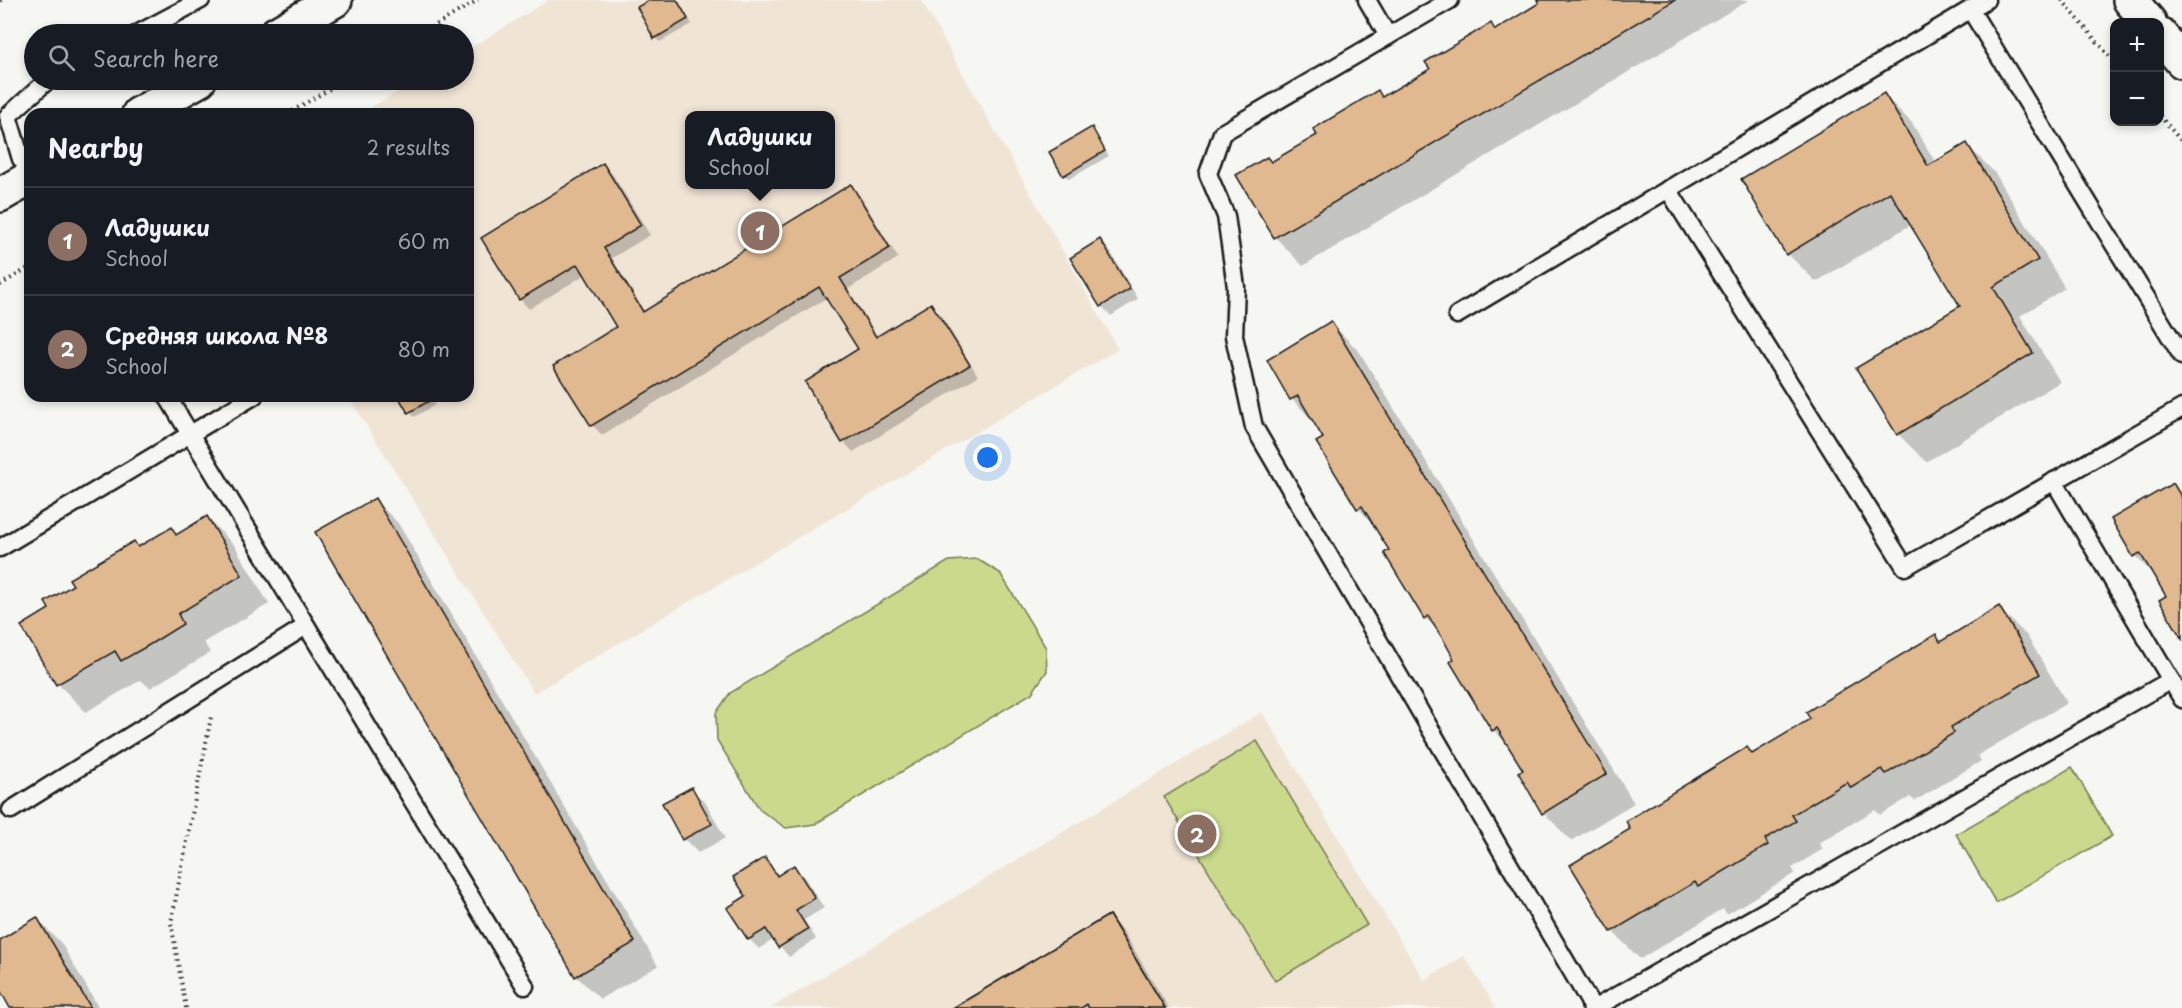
<!DOCTYPE html>
<meta charset="utf-8">
<style>
body{margin:0;font-family:"Playpen Sans",sans-serif;background:#242831;color:#f1f3f6}
.controls{position:absolute;right:18px;top:18px;display:grid;overflow:hidden;border-radius:12px;box-shadow:0 3px 9px #0003}
.controls button{width:54px;height:54px;display:grid;place-items:center;padding:0;border:0;border-bottom:2px solid #363941;background:#171b24;color:#f1f3f6;font:30px sans-serif}
.you{position:absolute;left:988px;top:458px;width:21px;height:21px;margin:-15px;border:4px solid #fff;border-radius:50%;background:#1a73e8;box-shadow:0 0 0 9px #1a73e833}
.badge{display:grid;place-items:center;width:39px;height:39px;border-radius:50%;background:#0b8043;color:#fff;font-size:20px;font-weight:700}
.pin{position:absolute;translate:-50% -50%;border:3px solid #fff;box-shadow:0 2px 6px #0006}
.popup{position:absolute;left:685px;top:111px;width:150px;height:78px;box-sizing:border-box;display:grid;place-content:center;border-radius:12px;background:#171b24;filter:drop-shadow(0 2px 4px #0005);font-size:20px;white-space:nowrap;color:#9ea1a6}
.popup b{font-size:22px;color:#f1f3f6}
.popup::after{content:'';position:absolute;left:50%;top:100%;margin-left:-12px;border:12px solid transparent;border-top-color:#171b24}
.list{margin:0;padding:0;list-style:none}
h2{display:flex;justify-content:space-between;align-items:center;height:78px;margin:0;padding:0 24px;font-size:26px}
h2 small{font-size:20px;font-weight:400;color:#9ea1a6}
.list li{display:grid;grid-template-columns:39px 1fr auto;gap:18px;align-items:center;box-sizing:border-box;height:108px;padding:0 24px;border-top:2px solid #363941}
.list b{display:block;font-size:22px;white-space:nowrap}
.list p{margin:0;font-size:20px;white-space:nowrap;color:#9ea1a6}
.list em{font-size:20px;font-style:normal;color:#9ea1a6}
.icon{flex:none;width:33px;height:33px;fill:none;stroke:currentColor;stroke-width:2;stroke-linecap:round;stroke-linejoin:round}
.map{position:relative;flex:none;width:2182px;height:1008px;overflow:hidden}
.search{position:absolute;background:#171b24;box-shadow:0 3px 9px #0003;left:24px;top:24px;width:450px;height:66px;display:flex;align-items:center;gap:15px;box-sizing:border-box;padding:0 21px;border-radius:33px;color:#9ea1a6;font-size:22px}
.panel{position:absolute;background:#171b24;box-shadow:0 3px 9px #0003;left:24px;top:108px;width:450px;height:294px;border-radius:18px}
.map>svg:first-child{display:block}
</style>
<div class="map">
<svg width="2182" height="1008" viewBox="0 0 2182 1008">
<rect width="100%" height="100%" fill="#f6f6f2"/>
<filter id="ink" filterUnits="userSpaceOnUse"><feTurbulence type="fractalNoise" baseFrequency=".0167" numOctaves="2"/><feDisplacementMap in="SourceGraphic" scale="12" xChannelSelector="R" yChannelSelector="G"/><feConvolveMatrix kernelMatrix="1 2 1 2 8 2 1 2 1" color-interpolation-filters="sRGB"/></filter>
<g filter="url(#ink)">
<!-- built -->
<g fill="#f0e4d5" fill-rule="evenodd">
<path d="M549,0h372l197,349 -584,344 -186,-297h120v-282h-108l57,-34h47v-28zM690,116h141v68h-141z"/>
<polygon points="1262,712 1424,980 1464,956 1496,1008 771,1008"/>
</g>
<!-- green -->
<g fill="#cbd98d" stroke="#747a54" stroke-width="1.5">
<polygon points="977,559 1000,573 1046,648 1047,671 1032,693 815,824 786,828 760,810 717,740 716,713 730,693 949,561"/>
<polygon points="1257,741 1367,925 1275,981 1164,797"/>
<polygon points="2072,767 2112,836 1996,903 1956,834"/>
</g>
<!-- shadow -->
<g fill="#0003">
<polygon points="653,0 678,0 692,24 660,42 655,38"/>
<polygon points="1539,0 1749,0 1303,266 1275,237 1238,176 1272,163 1319,136 1378,92 1383,98 1432,69 1491,25 1496,31 1541,4"/>
<polygon points="1884,95 1912,123 1936,163 1967,145 1995,173 2065,288 2020,316 2060,382 1926,462 1898,434 1962,306 1912,224 1816,282 1788,254 1743,180"/>
<polygon points="1091,129 1109,156 1069,179 1065,175"/>
<polygon points="603,165 613,175 650,235 612,258 645,312 851,186 860,196 898,258 848,289 878,337 931,305 941,315 978,376 853,452 844,442 807,382 860,350 828,297 602,435 592,425 619,327 586,274 529,309 520,299"/>
<polygon points="1100,241 1110,251 1138,299 1111,316 1101,306"/>
<polygon points="1331,323 1359,351 1634,803 1571,841 1544,813 1525,770 1512,748 1493,730 1452,662 1456,659 1441,633 1425,618 1391,551 1376,527 1358,508 1316,424 1292,399"/>
<polygon points="400,396 429,396 435,405 414,417"/>
<polygon points="2172,485 2182,494 2182,636 2168,597 2156,577 2135,556"/>
<polygon points="374,499 398,523 658,966 600,999 576,976"/>
<polygon points="207,518 235,546 269,604 204,642 210,653 177,672 150,688 141,680 86,712 58,684 23,626 51,610 75,586 134,543 139,548 171,529 178,535"/>
<polygon points="1999,608 2027,636 2067,703 1978,755 1981,761 1915,801 1910,797 1880,815 1875,810 1819,843 1823,849 1792,868 1795,873 1727,914 1723,909 1640,959 1612,931 1572,866 1812,720 1935,636 1942,642"/>
<polygon points="691,789 706,803 725,838 698,853 684,839"/>
<polygon points="765,859 779,876 794,867 804,877 824,908 804,920 816,939 789,957 774,939 759,949 749,939 748,896"/>
<polygon points="1109,917 1123,931 1169,1008 956,1008"/>
<polygon points="37,919 61,943 99,1008 12,1008 0,987 0,941"/>
</g>
<!-- building -->
<g fill="#e1b991" stroke="#1c1c1c" stroke-width="1.5">
<polygon points="650,0 677,0 688,19 654,39 637,7"/>
<polygon points="1537,0 1675,0 1274,238 1236,175 1267,157 1271,162 1317,135 1313,129 1378,90 1382,97 1430,69 1425,62 1491,23 1495,30 1539,3"/>
<polygon points="1884,93 1928,166 1967,143 2038,260 1993,287 2033,353 1897,435 1856,368 1960,306 1890,192 1786,255 1741,179"/>
<polygon points="1092,127 1105,151 1063,176 1049,152"/>
<polygon points="603,163 641,225 604,248 643,312 851,184 890,248 840,278 876,337 931,303 970,365 842,443 805,382 858,349 819,287 591,426 553,366 616,327 578,264 519,300 481,238"/>
<polygon points="1100,239 1130,289 1100,307 1070,258"/>
<polygon points="1331,321 1607,774 1542,814 1518,772 1523,770 1497,728 1492,731 1450,662 1454,659 1443,639 1428,616 1424,619 1384,553 1389,550 1377,531 1362,506 1357,509 1316,442 1323,438 1298,396 1290,400 1267,360"/>
<polygon points="398,396 429,396 431,400 408,413"/>
<polygon points="2173,483 2182,498 2182,639 2159,600 2166,596 2140,553 2133,557 2111,519"/>
<polygon points="375,498 635,942 575,977 315,532"/>
<polygon points="207,516 242,575 178,614 183,624 149,645 121,661 115,651 56,685 21,626 49,609 45,602 73,585 69,579 134,541 138,547 172,527 176,535"/>
<polygon points="1999,606 2040,674 1951,727 1954,733 1886,774 1882,769 1851,788 1847,782 1792,815 1796,821 1765,839 1768,845 1698,887 1695,882 1611,932 1570,865 1630,829 1626,821 1747,747 1752,754 1810,719 1806,712 1936,634 1940,642"/>
<polygon points="692,787 712,824 682,840 662,803"/>
<polygon points="765,857 777,876 794,865 815,898 796,910 808,929 778,948 766,929 748,940 727,908 746,896 733,877"/>
<polygon points="1109,915 1165,1008 1089,1008 1087,1004 1081,1008 953,1008"/>
<polygon points="1109,915 1165,1008 1089,1008 1087,1004 1081,1008 953,1008"/>
<polygon points="1109,915 1165,1008 1089,1008 1087,1004 1081,1008 953,1008"/>
<polygon points="37,917 91,1008 10,1008 0,990 0,940"/>
</g>
<g fill="none" stroke-linecap="round" stroke-linejoin="round">
<defs>
<g id="lane">
<polyline points="1367,0 1388,36"/>
<polyline points="1450,0 1222,133 1208,174 1226,216 1236,287 1234,336 1254,427 1589,1001 1591,1008"/>
<polyline points="1970,9 2182,356"/>
<polyline points="137,34 201,0"/>
<polyline points="30,169 21,159 8,116 48,80"/>
<polyline points="1668,189 1905,567 2182,408"/>
<polyline points="1457,315 1986,0"/>
<polyline points="167,396 525,986"/>
<polyline points="2054,481 2182,699"/>
<polyline points="0,548 254,396"/>
<polyline points="11,810 306,626"/>
<polyline points="1595,1008 2171,680"/>
</g>
<g id="street">
<polyline points="2130,0 2149,22"/>
<polyline points="276,34 335,0"/>
<polyline points="2160,35 2182,61"/>
<polyline points="139,114 199,80"/>
<polyline points="0,195 30,178"/>
</g>
</defs>
<!-- lane casing -->
<use href="#lane" stroke="#1c1c1c" stroke-width="21"/>
<!-- street casing -->
<use href="#street" stroke="#1c1c1c" stroke-width="38"/>
<!-- path -->
<g stroke="#1c1c1c" stroke-width="4" stroke-dasharray="1.5 4.5" stroke-linecap="butt">
<polyline points="2062,0 2114,62"/>
<polyline points="0,1 1,0"/>
<polyline points="421,34 478,0"/>
<polyline points="287,114 345,80"/>
<polyline points="2160,116 2182,142"/>
<polyline points="0,285 30,267"/>
<polyline points="186,1008 171,923 211,717"/>
</g>
<!-- lane -->
<use href="#lane" stroke="#f6f6f2" stroke-width="16"/>
<!-- street -->
<use href="#street" stroke="#f6f6f2" stroke-width="33"/>
</g>
</g>
</svg>
<div class="controls">
<button>+</button>
<button>−</button>
</div>
<div class="you"></div>
<div class="pin badge" style="left:760px;top:231px;background:#8d6e63">1</div>
<div class="popup"><b>Ладушки</b>School</div>
<div class="pin badge" style="left:1197px;top:834px;background:#8d6e63">2</div>
<div class="search"><svg class="icon" aria-label="search" viewBox="0 0 24 24"><circle cx="10" cy="10" r="6"/><path d="M15 15l6 6"/></svg>Search here</div>
<section class="panel">
<h2>Nearby<small>2 results</small></h2>
<ul class="list">
<li><span class="badge" style="background:#8d6e63">1</span><div><b>Ладушки</b><p>School</p></div><em>60 m</em></li>
<li><span class="badge" style="background:#8d6e63">2</span><div><b>Средняя школа №8</b><p>School</p></div><em>80 m</em></li>
</ul>
</section>
</div>
